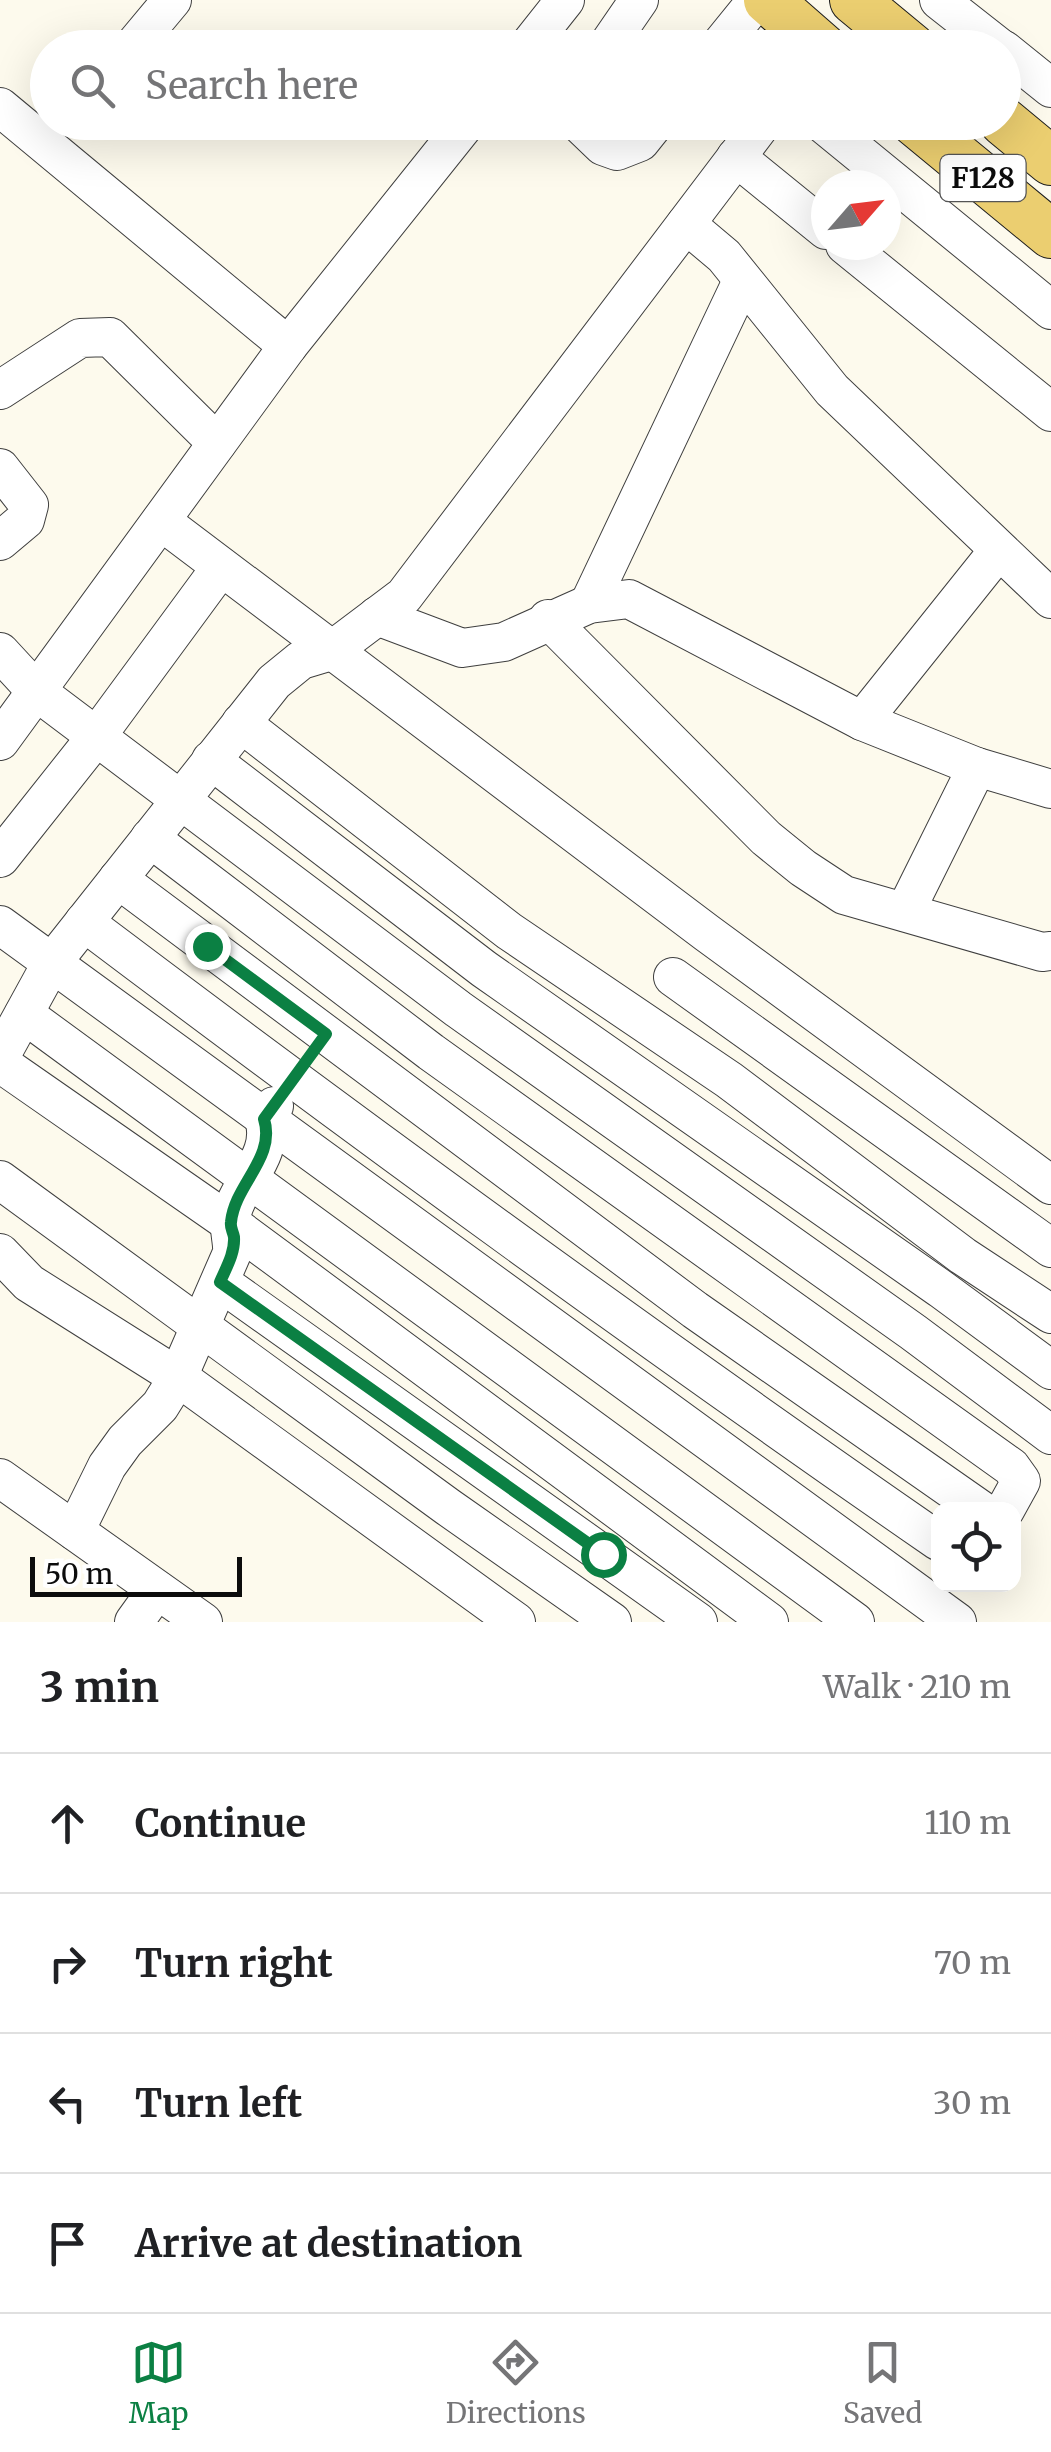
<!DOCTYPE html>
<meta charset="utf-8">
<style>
body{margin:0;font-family:Merriweather,serif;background:#f6f6f6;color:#202124}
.controls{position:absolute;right:30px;bottom:30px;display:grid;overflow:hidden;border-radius:20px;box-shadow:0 10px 40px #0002}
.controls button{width:90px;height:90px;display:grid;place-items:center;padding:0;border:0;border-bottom:2px solid #e0e0e0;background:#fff;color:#202124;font:50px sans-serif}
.compass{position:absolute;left:811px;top:170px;width:90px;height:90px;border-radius:50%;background:#fff;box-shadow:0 10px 40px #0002;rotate:62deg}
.scale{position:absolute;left:30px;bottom:25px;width:212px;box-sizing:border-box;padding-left:10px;border:5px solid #0c0c0c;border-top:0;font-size:28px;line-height:35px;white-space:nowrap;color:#0c0c0c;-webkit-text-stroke:8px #fff;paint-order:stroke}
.stop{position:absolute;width:30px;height:30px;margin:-22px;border:8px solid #0b8043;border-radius:50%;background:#fff}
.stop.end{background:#0b8043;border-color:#fff;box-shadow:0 2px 10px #0008}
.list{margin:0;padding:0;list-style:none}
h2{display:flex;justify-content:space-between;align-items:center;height:130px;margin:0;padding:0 40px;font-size:42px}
h2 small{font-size:32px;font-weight:400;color:#757577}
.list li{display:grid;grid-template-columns:65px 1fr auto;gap:30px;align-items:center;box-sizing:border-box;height:140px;padding:0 40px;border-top:2px solid #e0e0e0}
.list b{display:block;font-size:38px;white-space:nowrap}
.list em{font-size:32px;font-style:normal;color:#757577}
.icon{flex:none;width:55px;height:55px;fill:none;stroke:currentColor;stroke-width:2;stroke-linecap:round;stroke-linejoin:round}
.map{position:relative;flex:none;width:1051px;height:1622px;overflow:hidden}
.search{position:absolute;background:#fff;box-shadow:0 10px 40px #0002;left:30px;right:30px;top:30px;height:110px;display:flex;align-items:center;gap:25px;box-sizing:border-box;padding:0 35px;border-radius:55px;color:#757577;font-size:38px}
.sheet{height:690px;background:#fff}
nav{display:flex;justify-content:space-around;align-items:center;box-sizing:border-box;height:140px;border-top:2px solid #e0e0e0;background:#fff;font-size:28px;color:#757577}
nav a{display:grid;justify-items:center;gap:5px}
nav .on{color:#0b8043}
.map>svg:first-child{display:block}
</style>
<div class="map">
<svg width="1051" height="1622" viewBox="0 0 1051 1622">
<rect width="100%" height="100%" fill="#fdfaed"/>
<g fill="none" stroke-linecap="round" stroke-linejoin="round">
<defs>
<g id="minor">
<polyline points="939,0 1000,48"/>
<polyline points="132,48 172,0"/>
<polyline points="527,48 565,0"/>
<polyline points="606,48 639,0"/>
<polyline points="718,48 757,0"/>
<polyline points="1004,50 1051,88"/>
<polyline points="0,107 288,346"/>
<polyline points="578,122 603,146 617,151 640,142 656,122"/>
<polyline points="821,122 1051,310"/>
<polyline points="736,157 826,230"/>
<polyline points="686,224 724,256 832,390 1051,599"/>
<polyline points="845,245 1051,412"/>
<polyline points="0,390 80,338 110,337 217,443"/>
<polyline points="0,468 29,505 25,520 0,541"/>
<polyline points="161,521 707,933 1051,1185"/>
<polyline points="589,604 742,281"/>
<polyline points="377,616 462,648 504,642 589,604 629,599 862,721 977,767 1051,789"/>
<polyline points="548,619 766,838 803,868 844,895 1042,952 1051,951"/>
<polyline points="0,652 36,691 458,1009 913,1332 1051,1435"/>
<polyline points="862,721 998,551"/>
<polyline points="241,723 509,931 729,1080 963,1256 1051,1314"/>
<polyline points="0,741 288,346 467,122"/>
<polyline points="211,760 484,969 941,1289 1051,1370"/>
<polyline points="150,838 431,1052 1011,1467 1021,1481 1005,1510"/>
<polyline points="0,858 96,737 221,567"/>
<polyline points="118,879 695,1310 981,1510"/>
<polyline points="905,912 977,767"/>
<path d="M84,922c281,212 565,419 854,619"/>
<polyline points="0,925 957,1622"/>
<polyline points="673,977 1051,1248"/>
<polyline points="24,1014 855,1622"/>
<polyline points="0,1057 51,964 274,682 301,660 331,651 404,596 763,122"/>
<polyline points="0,1063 230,1223 769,1622"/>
<polyline points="0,1180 448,1507 612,1622"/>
<polyline points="0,1253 29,1283 178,1377 516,1622"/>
<polyline points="220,1282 698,1622"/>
<polyline points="0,1478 203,1622"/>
<path d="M75,1531l32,-65 18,-25 35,-35 18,-29 54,-124c1,-10 -3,-21 -2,-31 5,-38 46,-64 34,-103l10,-13"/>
<polyline points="134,1622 157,1590"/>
</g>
<g id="major">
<polyline points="768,0 823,48"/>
<polyline points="854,0 912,48"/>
<polyline points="915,122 1051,234"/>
<polyline points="1004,122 1051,161"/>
</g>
</defs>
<!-- minor casing -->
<use href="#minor" stroke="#3f3f3f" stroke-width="40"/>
<!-- major casing -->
<use href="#major" stroke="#1d1d1d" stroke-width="50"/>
<!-- minor -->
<use href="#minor" stroke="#fff" stroke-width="38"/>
<!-- major -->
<use href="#major" stroke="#ebce70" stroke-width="48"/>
</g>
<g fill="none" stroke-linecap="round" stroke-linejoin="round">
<!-- route -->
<path stroke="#0b8043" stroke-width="12" d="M207,946l119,88 -62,85c12,39 -29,65 -33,103 -1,6 2,9 3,15 1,16 -8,31 -14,45l383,272"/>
</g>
<g text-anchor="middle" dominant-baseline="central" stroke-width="10" stroke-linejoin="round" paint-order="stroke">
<!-- shield labels -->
<rect fill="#fff" stroke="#555" stroke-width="2.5" x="940.5" y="155" width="85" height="46" rx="8"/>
<g font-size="28" font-weight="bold" fill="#0c0c0c">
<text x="983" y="178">F128</text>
</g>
</g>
</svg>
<div class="controls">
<button><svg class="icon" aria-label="locate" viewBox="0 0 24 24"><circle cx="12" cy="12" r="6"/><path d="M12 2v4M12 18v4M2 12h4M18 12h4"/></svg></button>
</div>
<svg class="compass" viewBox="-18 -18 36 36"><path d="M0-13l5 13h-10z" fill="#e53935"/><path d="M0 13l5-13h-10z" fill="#757577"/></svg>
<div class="scale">50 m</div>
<div class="stop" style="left:603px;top:1554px"></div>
<div class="stop end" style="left:207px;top:946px"></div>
<div class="search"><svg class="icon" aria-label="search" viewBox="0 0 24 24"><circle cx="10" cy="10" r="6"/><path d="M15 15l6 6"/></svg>Search here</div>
</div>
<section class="sheet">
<h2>3 min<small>Walk · 210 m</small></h2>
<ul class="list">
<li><svg class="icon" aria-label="ahead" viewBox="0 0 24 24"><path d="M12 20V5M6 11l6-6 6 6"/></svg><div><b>Continue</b></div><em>110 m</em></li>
<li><svg class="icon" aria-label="right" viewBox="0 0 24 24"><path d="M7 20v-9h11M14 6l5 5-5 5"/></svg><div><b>Turn right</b></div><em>70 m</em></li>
<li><svg class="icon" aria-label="left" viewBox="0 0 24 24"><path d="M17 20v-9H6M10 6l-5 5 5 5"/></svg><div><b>Turn left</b></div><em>30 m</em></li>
<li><svg class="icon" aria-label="arrive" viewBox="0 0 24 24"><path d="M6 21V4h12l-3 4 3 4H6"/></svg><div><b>Arrive at destination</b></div></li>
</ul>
</section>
<nav>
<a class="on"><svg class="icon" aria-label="map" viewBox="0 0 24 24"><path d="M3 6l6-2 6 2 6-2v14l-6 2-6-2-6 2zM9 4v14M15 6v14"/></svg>Map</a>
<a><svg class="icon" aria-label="directions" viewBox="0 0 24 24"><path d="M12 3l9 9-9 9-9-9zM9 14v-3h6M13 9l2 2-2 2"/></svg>Directions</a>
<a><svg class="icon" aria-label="saved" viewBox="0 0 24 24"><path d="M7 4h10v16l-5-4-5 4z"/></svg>Saved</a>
</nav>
